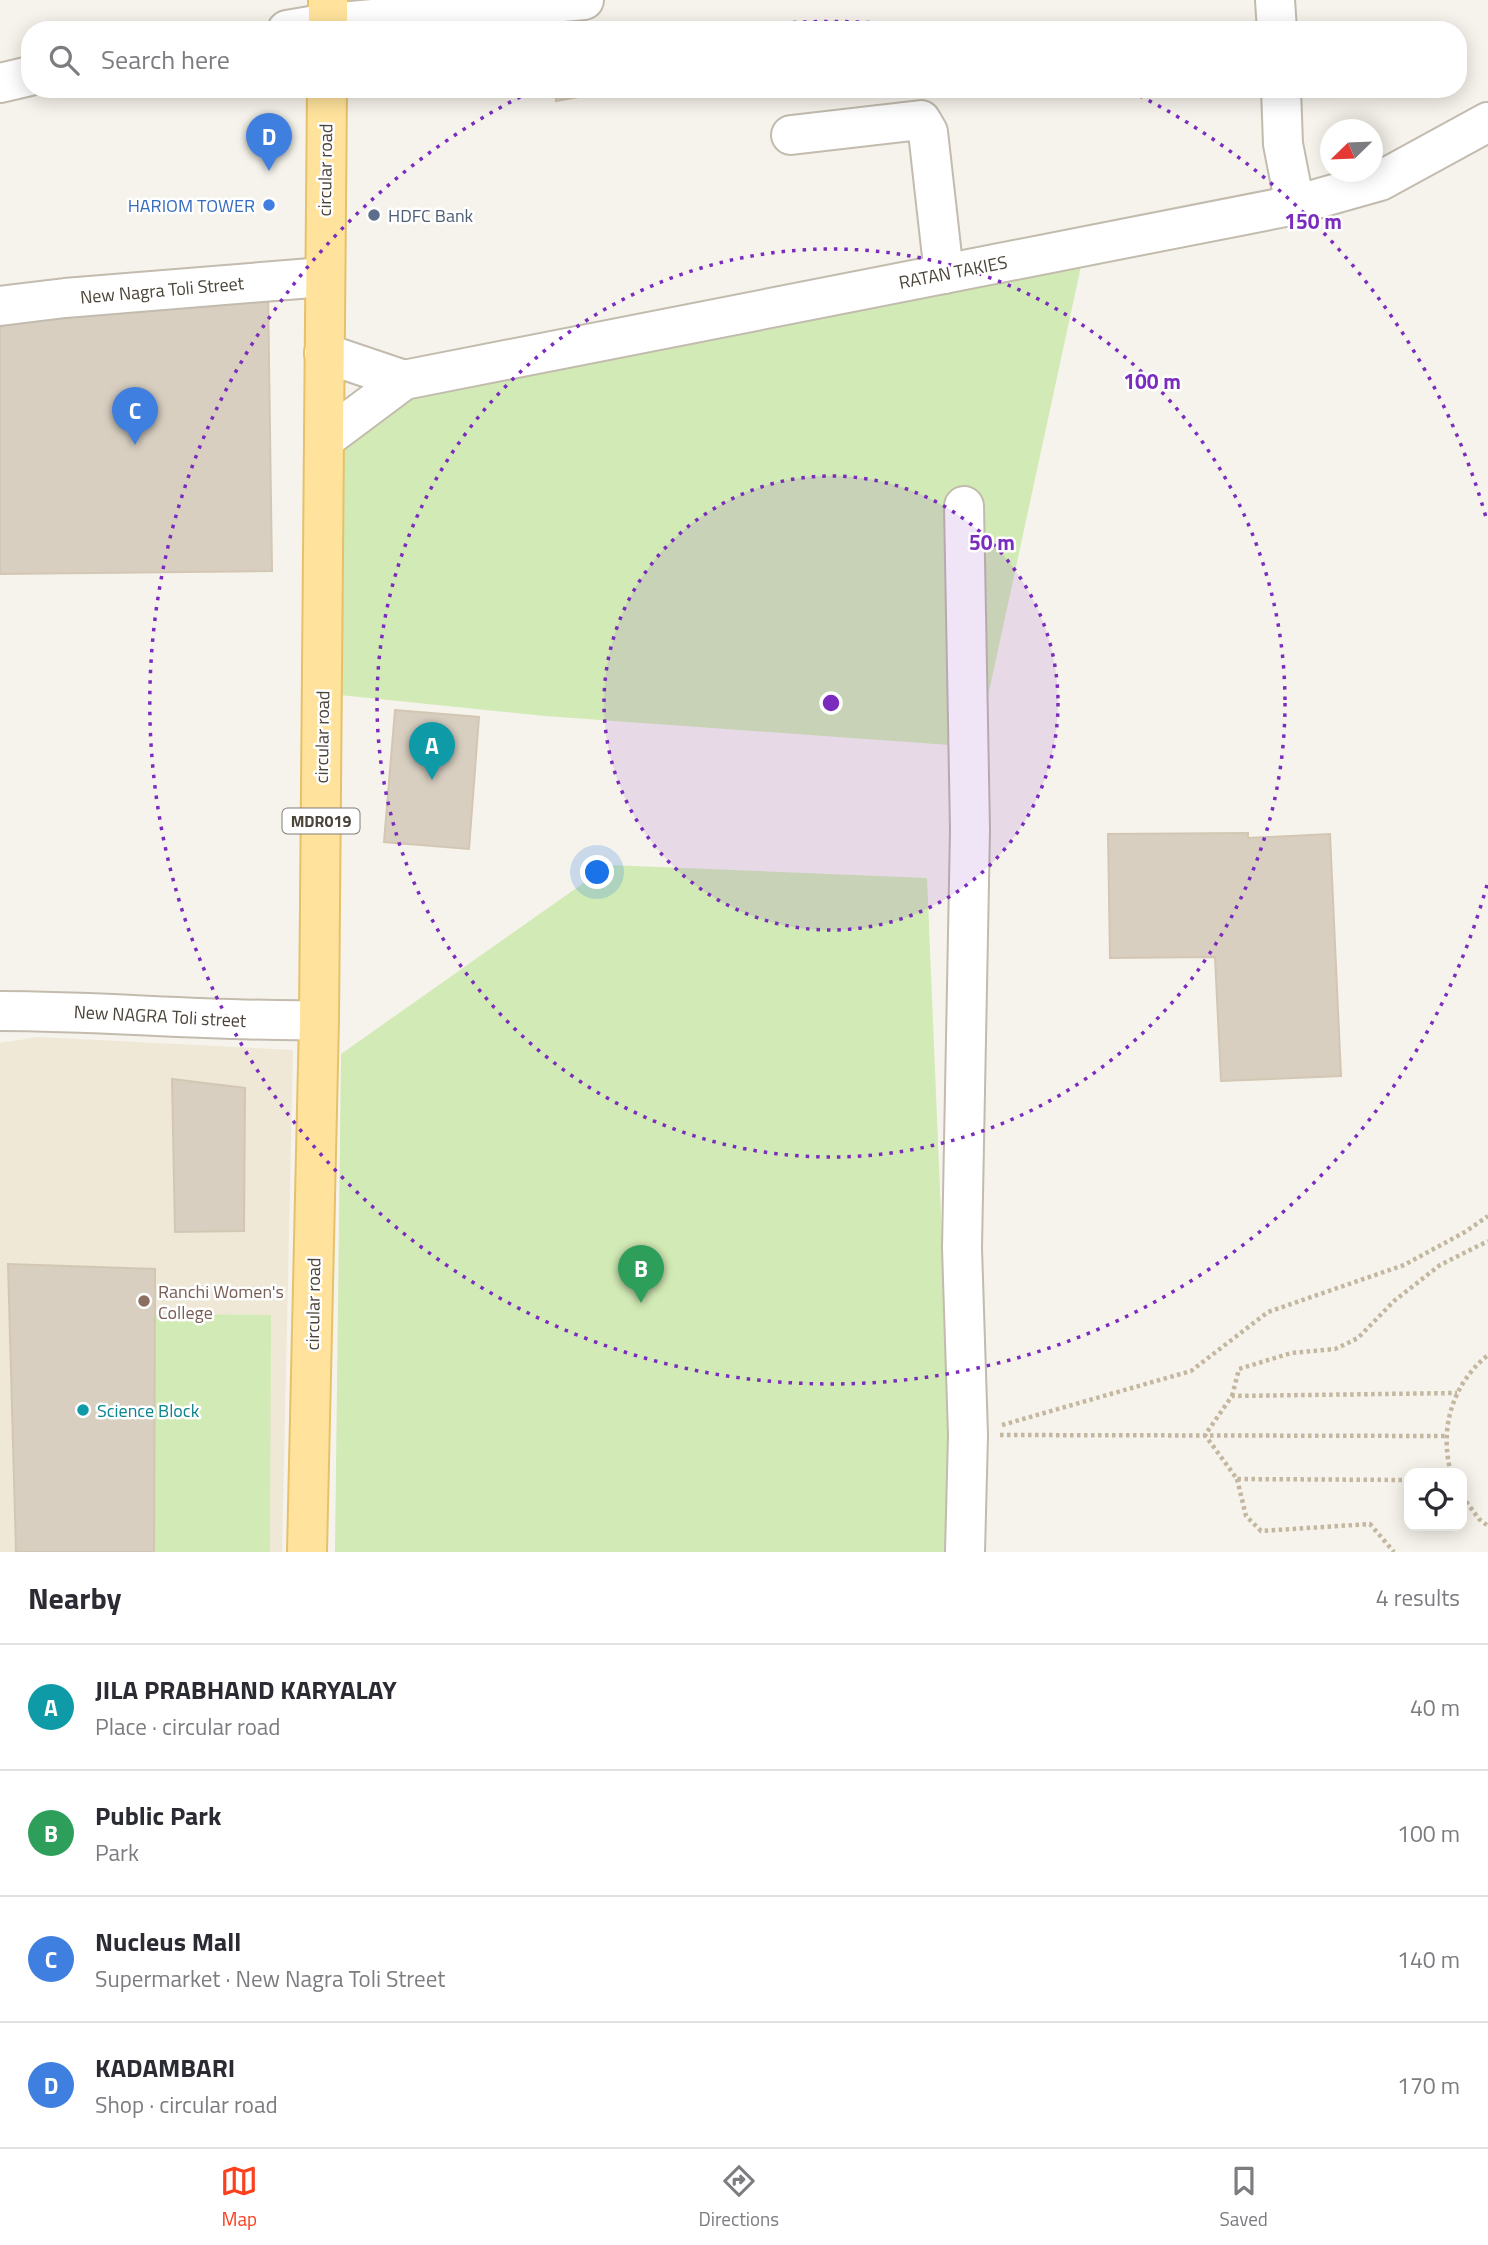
<!DOCTYPE html>
<meta charset="utf-8">
<style>
body{margin:0;font-family:"Titillium Web",sans-serif;background:#f7f7f7;color:#2b2b33}
.controls{position:absolute;right:21px;bottom:21px;display:grid;overflow:hidden;border-radius:14px;box-shadow:0 4px 18px #0003}
.controls button{width:63px;height:63px;display:grid;place-items:center;padding:0;border:0;border-bottom:2px solid #e1e1e2;background:#fff;color:#2b2b33;font:35px sans-serif}
.compass{position:absolute;left:1320px;top:119px;width:63px;height:63px;border-radius:50%;background:#fff;box-shadow:0 4px 18px #0003;rotate:247deg}
.you{position:absolute;left:598px;top:873px;width:24px;height:24px;margin:-18px;border:5px solid #fff;border-radius:50%;background:#1a73e8;box-shadow:0 0 0 10px #1a73e833}
.badge{display:grid;place-items:center;width:46px;height:46px;border-radius:50%;background:#fc3f1d;color:#fff;font-size:23px;font-weight:700}
.pin{position:absolute;translate:-50% -58px;filter:drop-shadow(0 2px 4px #0008)}
.pin::after{content:'';position:absolute;top:37px;width:24px;height:21px;background:inherit;clip-path:polygon(0 0,100% 0,50% 100%)}
.list{margin:0;padding:0;list-style:none}
h2{display:flex;justify-content:space-between;align-items:center;height:91px;margin:0;padding:0 28px;font-size:30px}
h2 small{font-size:23px;font-weight:400;color:#7c7c81}
.list li{display:grid;grid-template-columns:46px 1fr auto;gap:21px;align-items:center;box-sizing:border-box;height:126px;padding:0 28px;border-top:2px solid #e1e1e2}
.list b{display:block;font-size:26px;white-space:nowrap}
.list p{margin:0;font-size:23px;white-space:nowrap;color:#7c7c81}
.list em{font-size:23px;font-style:normal;color:#7c7c81}
.icon{flex:none;width:38px;height:38px;fill:none;stroke:currentColor;stroke-width:2;stroke-linecap:round;stroke-linejoin:round}
.map{position:relative;flex:none;width:1488px;height:1552px;overflow:hidden}
.search{position:absolute;background:#fff;box-shadow:0 4px 18px #0003;left:21px;right:21px;top:21px;height:77px;display:flex;align-items:center;gap:18px;box-sizing:border-box;padding:0 24px;border-radius:28px;color:#7c7c81;font-size:26px}
.sheet{height:595px;background:#fff}
nav{display:flex;justify-content:space-around;align-items:center;box-sizing:border-box;height:98px;border-top:2px solid #e1e1e2;background:#fff;font-size:19px;color:#7c7c81}
nav a{display:grid;justify-items:center;gap:4px}
nav .on{color:#fc3f1d}
.map>svg:first-child{display:block}
</style>
<div class="map">
<svg width="1488" height="1552" viewBox="0 0 1488 1552">
<rect width="100%" height="100%" fill="#f6f3ec"/>
<!-- education -->
<polygon fill="#efe8d6" points="38,1037 293,1050 282,1552 0,1552 0,1043"/>
<!-- green -->
<g fill="#d2eab5">
<polygon points="1083,257 977,747 545,716 340,695 330,445 399,396"/>
<polygon points="609,865 927,878 955,1552 335,1552 341,1054"/>
<polygon points="155,1314 271,1315 270,1552 154,1552"/>
</g>
<!-- building -->
<g fill="#d8cfc1" stroke="#d3c7b4" stroke-width="2">
<polygon points="555,89 601,89 601,93 556,101"/>
<polygon points="268,289 272,571 0,574 0,318"/>
<polygon points="395,710 479,717 469,849 384,842"/>
<polygon points="1248,833 1248,838 1330,834 1341,1076 1221,1081 1215,957 1110,958 1108,834"/>
<polygon points="172,1079 245,1088 244,1231 175,1232"/>
<polygon points="8,1264 155,1269 154,1552 16,1552"/>
</g>
<g fill="none" stroke-linecap="round" stroke-linejoin="round">
<defs>
<g id="minor">
<polyline points="1275,0 1277,30"/>
<polyline points="287,30 328,23 584,0"/>
<polyline points="0,83 30,76"/>
<polyline points="1281,89 1283,144 1295,205"/>
<polyline points="791,135 921,120 928,132 944,274"/>
<polyline points="0,306 65,298 324,277"/>
<polyline points="324,353 404,380"/>
<polyline points="325,439 404,380 1295,205 1380,181 1488,122"/>
<polyline points="964,506 970,830 962,1248 968,1435 965,1552"/>
<path d="M0,1011c107,0 213,11 319,9"/>
</g>
<g id="major">
<polyline points="328,30 328,0"/>
<polyline points="307,1552 319,1020 327,89"/>
</g>
</defs>
<!-- minor casing -->
<use href="#minor" stroke="#c2bbae" stroke-width="42"/>
<!-- major casing -->
<use href="#major" stroke="#e6c16a" stroke-width="42"/>
<!-- path -->
<g stroke="#c4b79f" stroke-width="4.5" stroke-dasharray="3.5 3.5" stroke-linecap="butt">
<polyline points="1232,1396 1239,1369 1291,1353 1335,1349 1358,1338 1394,1301 1440,1265 1488,1241"/>
<polyline points="1002,1425 1191,1371 1268,1312 1404,1265 1465,1232 1488,1216"/>
<polyline points="1000,1435 1446,1436"/>
<path d="M1451,1473c-12,-44 1,-89 37,-118"/>
<polyline points="1237,1479 1246,1516 1261,1531 1370,1524 1394,1552"/>
<polyline points="1409,1480 1237,1479 1205,1435 1232,1396 1457,1393"/>
<polyline points="1462,1496 1479,1519 1488,1526"/>
</g>
<!-- minor -->
<use href="#minor" stroke="#fff" stroke-width="38"/>
<!-- major -->
<use href="#major" stroke="#ffe39c" stroke-width="38"/>
</g>
<!-- distance rings -->
<circle cx="831" cy="703" r="227" fill="#7b2cbf" fill-opacity=".12"/>
<g fill="none" stroke="#7b2cbf" stroke-width="3.5" stroke-dasharray="3.5 7">
<circle cx="831" cy="703" r="227"/>
<circle cx="831" cy="703" r="454"/>
<path d="M1487 885A681 681 0 1 1 532 91M730 29A681 681 0 0 1 932 29M1130 91A681 681 0 0 1 1487 521"/>
</g>
<!-- markers -->
<circle fill="#3f7fe0" stroke="#fff" stroke-width="2.5" cx="269" cy="205" r="7"/>
<circle fill="#5c6f8a" stroke="#fff" stroke-width="2.5" cx="374" cy="215" r="7"/>
<circle fill="#8d6e63" stroke="#fff" stroke-width="2.5" cx="144" cy="1301" r="7"/>
<circle fill="#0f9aa8" stroke="#fff" stroke-width="2.5" cx="83" cy="1410" r="7"/>
<g text-anchor="middle" dominant-baseline="central" stroke-width="5" stroke-linejoin="round" paint-order="stroke">
<!-- shield labels -->
<rect fill="#fff" stroke="#817c74" stroke-width="2" x="282.5" y="808.5" width="77" height="25" rx="5"/>
<g font-size="16" font-weight="bold" fill="#4b4439">
<text x="321" y="821">MDR019</text>
</g>
<!-- street labels -->
<g font-size="18" fill="#4b4439" stroke="#fff">
<text transform="translate(325 170) rotate(-89)">circular road</text>
<text transform="translate(953 272) rotate(-11)">RATAN TAKIES</text>
<text transform="translate(162 290) rotate(-5)">New Nagra Toli Street</text>
<text transform="translate(322 737) rotate(-89)">circular road</text>
<text transform="translate(160 1016) rotate(3)">New NAGRA Toli street</text>
<text transform="translate(313 1304) rotate(-89)">circular road</text>
</g>
<!-- shop labels -->
<g font-size="18" fill="#366cbe" stroke="#fff" text-anchor="end">
<text x="255" y="205">HARIOM TOWER</text>
</g>
<!-- service labels -->
<g font-size="18" fill="#4e5e75" stroke="#fff" text-anchor="start">
<text x="388" y="215">HDFC Bank</text>
</g>
<!-- education labels -->
<g font-size="18" fill="#785e54" stroke="#fff" text-anchor="start">
<text x="158" y="1291">Ranchi Women's<tspan x="158" dy="21">College</tspan></text>
</g>
<!-- culture labels -->
<g font-size="18" fill="#0d838f" stroke="#fff" text-anchor="start">
<text x="97" y="1410">Science Block</text>
</g>
</g>
<circle cx="831" cy="703" r="10" fill="#7b2cbf" stroke="#fff" stroke-width="3.5"/>
<g font-size="21" text-anchor="middle" font-weight="bold" fill="#7b2cbf" stroke="#fff" stroke-width="5" stroke-linejoin="round" paint-order="stroke">
<text x="1313" y="229">150 m</text>
<text x="1152" y="389">100 m</text>
<text x="992" y="550">50 m</text>
</g>
</svg>
<div class="controls">
<button><svg class="icon" aria-label="locate" viewBox="0 0 24 24"><circle cx="12" cy="12" r="6"/><path d="M12 2v4M12 18v4M2 12h4M18 12h4"/></svg></button>
</div>
<svg class="compass" viewBox="-18 -18 36 36"><path d="M0-13l5 13h-10z" fill="#e53935"/><path d="M0 13l5-13h-10z" fill="#7c7c81"/></svg>
<div class="you"></div>
<div class="pin badge" style="left:432px;top:780px;background:#0f9aa8">A</div>
<div class="pin badge" style="left:641px;top:1303px;background:#2e9e5b">B</div>
<div class="pin badge" style="left:135px;top:445px;background:#3f7fe0">C</div>
<div class="pin badge" style="left:269px;top:171px;background:#3f7fe0">D</div>
<div class="search"><svg class="icon" aria-label="search" viewBox="0 0 24 24"><circle cx="10" cy="10" r="6"/><path d="M15 15l6 6"/></svg>Search here</div>
</div>
<section class="sheet">
<h2>Nearby<small>4 results</small></h2>
<ul class="list">
<li><span class="badge" style="background:#0f9aa8">A</span><div><b>JILA PRABHAND KARYALAY</b><p>Place · circular road</p></div><em>40 m</em></li>
<li><span class="badge" style="background:#2e9e5b">B</span><div><b>Public Park</b><p>Park</p></div><em>100 m</em></li>
<li><span class="badge" style="background:#3f7fe0">C</span><div><b>Nucleus Mall</b><p>Supermarket · New Nagra Toli Street</p></div><em>140 m</em></li>
<li><span class="badge" style="background:#3f7fe0">D</span><div><b>KADAMBARI</b><p>Shop · circular road</p></div><em>170 m</em></li>
</ul>
</section>
<nav>
<a class="on"><svg class="icon" aria-label="map" viewBox="0 0 24 24"><path d="M3 6l6-2 6 2 6-2v14l-6 2-6-2-6 2zM9 4v14M15 6v14"/></svg>Map</a>
<a><svg class="icon" aria-label="directions" viewBox="0 0 24 24"><path d="M12 3l9 9-9 9-9-9zM9 14v-3h6M13 9l2 2-2 2"/></svg>Directions</a>
<a><svg class="icon" aria-label="saved" viewBox="0 0 24 24"><path d="M7 4h10v16l-5-4-5 4z"/></svg>Saved</a>
</nav>
